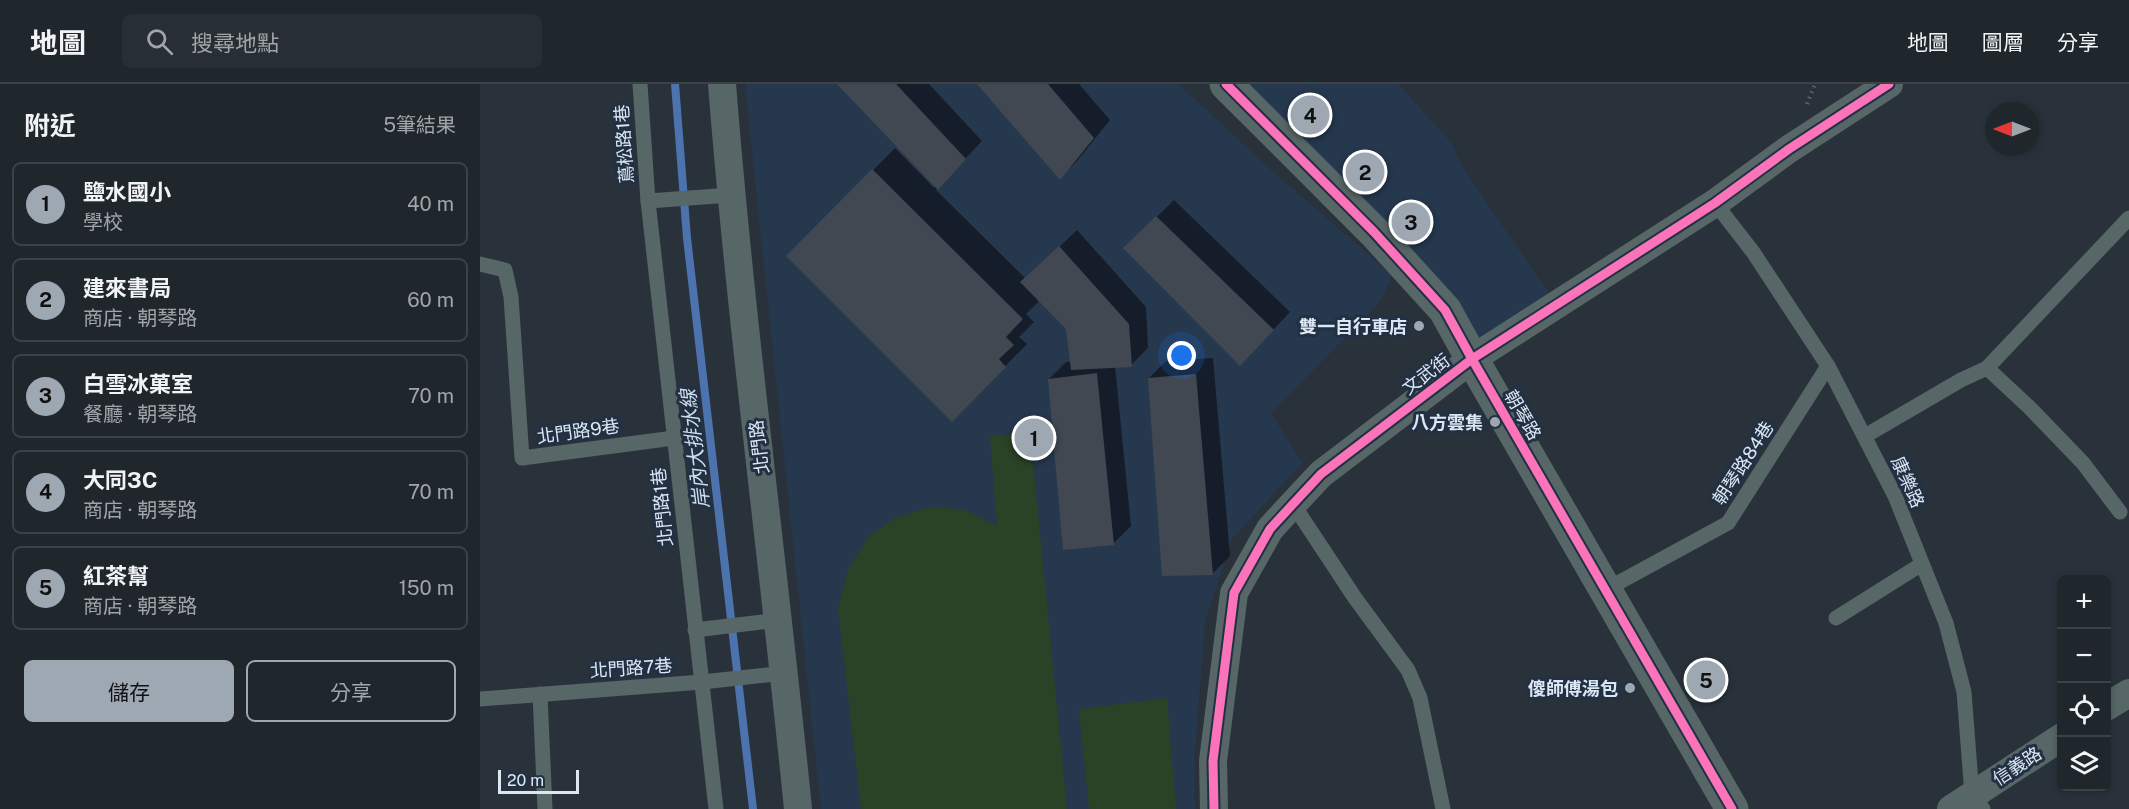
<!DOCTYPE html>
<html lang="zh-TW">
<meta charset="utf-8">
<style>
body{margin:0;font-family:"Public Sans","Noto Sans TC",sans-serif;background:#272e34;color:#f1f3f6}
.controls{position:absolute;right:18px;bottom:18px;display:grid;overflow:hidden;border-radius:9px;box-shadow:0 3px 9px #0003}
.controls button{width:54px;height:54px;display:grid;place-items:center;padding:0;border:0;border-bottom:2px solid #3c4348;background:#1f262c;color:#f1f3f6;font:30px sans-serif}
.compass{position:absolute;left:1505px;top:18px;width:54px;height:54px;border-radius:50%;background:#1f262c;box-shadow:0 3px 9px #0003;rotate:270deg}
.scale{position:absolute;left:18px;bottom:15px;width:81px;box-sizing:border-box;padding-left:6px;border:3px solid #dde7f3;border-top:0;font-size:16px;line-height:21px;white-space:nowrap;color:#dde7f3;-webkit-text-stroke:4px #213143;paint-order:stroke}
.you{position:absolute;left:702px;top:272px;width:21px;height:21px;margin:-15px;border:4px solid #fff;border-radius:50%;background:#1a73e8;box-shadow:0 0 0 9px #1a73e833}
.badge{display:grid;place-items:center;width:39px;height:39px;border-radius:50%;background:#9ea8b3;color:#111;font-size:20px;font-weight:700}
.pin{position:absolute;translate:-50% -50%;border:3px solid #fff;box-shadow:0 2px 6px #0006}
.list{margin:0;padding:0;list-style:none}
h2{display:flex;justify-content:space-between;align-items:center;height:78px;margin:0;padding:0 24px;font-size:26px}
h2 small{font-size:20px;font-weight:400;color:#a1a5a9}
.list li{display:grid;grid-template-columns:39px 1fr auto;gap:18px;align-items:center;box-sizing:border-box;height:84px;margin:0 12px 12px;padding:0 12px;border:2px solid #3c4348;border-radius:9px}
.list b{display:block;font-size:22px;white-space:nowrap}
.list p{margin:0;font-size:20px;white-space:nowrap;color:#a1a5a9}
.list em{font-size:20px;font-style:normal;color:#a1a5a9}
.actions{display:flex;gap:12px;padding:18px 24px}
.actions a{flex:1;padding:14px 0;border:2px solid #9ea8b3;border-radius:9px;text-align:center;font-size:21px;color:#9ea8b3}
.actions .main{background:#9ea8b3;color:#111}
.icon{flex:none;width:33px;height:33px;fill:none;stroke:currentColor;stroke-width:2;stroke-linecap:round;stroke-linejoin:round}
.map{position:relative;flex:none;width:1649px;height:725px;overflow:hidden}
header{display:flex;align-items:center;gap:36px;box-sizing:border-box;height:84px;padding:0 30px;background:#1f262c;border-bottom:2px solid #3c4348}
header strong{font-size:28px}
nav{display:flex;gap:33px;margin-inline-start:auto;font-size:21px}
.search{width:420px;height:54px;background:#272e34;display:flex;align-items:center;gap:15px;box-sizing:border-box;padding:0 21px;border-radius:9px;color:#a1a5a9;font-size:22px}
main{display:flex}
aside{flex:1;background:#1f262c}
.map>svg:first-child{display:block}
</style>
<header>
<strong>地圖</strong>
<div class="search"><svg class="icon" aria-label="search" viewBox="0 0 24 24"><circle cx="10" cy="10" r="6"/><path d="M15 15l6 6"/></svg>搜尋地點</div>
<nav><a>地圖</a><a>圖層</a><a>分享</a></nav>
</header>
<main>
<aside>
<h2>附近<small>5筆結果</small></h2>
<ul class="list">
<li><span class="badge">1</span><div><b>鹽水國小</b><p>學校</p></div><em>40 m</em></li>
<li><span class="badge">2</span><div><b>建來書局</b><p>商店 · 朝琴路</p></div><em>60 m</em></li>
<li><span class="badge">3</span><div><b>白雪冰菓室</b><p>餐廳 · 朝琴路</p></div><em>70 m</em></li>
<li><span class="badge">4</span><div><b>大同3C</b><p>商店 · 朝琴路</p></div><em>70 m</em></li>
<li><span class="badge">5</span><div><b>紅茶幫</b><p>商店 · 朝琴路</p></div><em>150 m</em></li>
</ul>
<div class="actions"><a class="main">儲存</a><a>分享</a></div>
</aside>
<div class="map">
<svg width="1649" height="725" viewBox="0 0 1649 725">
<rect width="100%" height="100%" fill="#29323b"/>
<!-- built -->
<g fill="#26384e">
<polygon points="265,0 698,0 790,85 912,191 900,218 791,329 822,379 752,455 725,537 714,681 715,725 341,725"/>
<polygon points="744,0 918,0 971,58 983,84 1077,221 992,275"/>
</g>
<!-- green -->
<g fill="#2a4225">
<polygon points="550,349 587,725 381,725 358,524 368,486 389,452 415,434 448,423 482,425 517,442 510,352"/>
<polygon points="687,614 696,725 609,725 599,625"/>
</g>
<!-- shadow -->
<g fill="#0007">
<polygon points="359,0 449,0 502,57 456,106 546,195 597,146 666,223 668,264 651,281 635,282 651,442 634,459 569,295 586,278 591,278 587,244 560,216 546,230 554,238 539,253 547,260 472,336 308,172 415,64 454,104 456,102"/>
<polygon points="499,0 599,0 630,36 597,77 580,94"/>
<polygon points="694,116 810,228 777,263 645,164"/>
<polygon points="733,274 750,472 733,489 669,294 686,277"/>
</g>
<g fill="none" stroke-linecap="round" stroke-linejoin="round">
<!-- stream -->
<polyline stroke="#4d73ae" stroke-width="8" points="195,0 207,154 273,725"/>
</g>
<!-- building -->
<g fill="#414851">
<polygon points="357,0 416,0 486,75 458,106"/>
<polygon points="497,0 568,0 614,54 580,96"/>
<polygon points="392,85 543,235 526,253 534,261 519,275 526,283 472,338 306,172"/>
<polygon points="676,132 794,246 760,282 643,164"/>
<polygon points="579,162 649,240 652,283 591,286 586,245 540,198"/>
<polygon points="617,289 634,461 583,466 568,295"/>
<polygon points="716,290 733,491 682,492 668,294"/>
</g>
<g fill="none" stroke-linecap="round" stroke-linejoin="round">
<!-- path -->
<polyline stroke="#5e686b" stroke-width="4" stroke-dasharray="1.5 4.5" stroke-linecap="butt" points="1327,20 1335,0"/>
<!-- service -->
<g stroke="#576666" stroke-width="15">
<polyline points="160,0 168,117 236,725"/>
<polyline points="168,117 251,111"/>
<polyline points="1235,119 1273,168 1348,282 1415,412 1466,539 1484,608 1492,711 1503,725"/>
<polyline points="0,180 25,186 31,213 42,374 194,354"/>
<polyline points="1507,284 1649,134"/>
<polyline points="1385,352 1481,296 1507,284 1549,323 1603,379 1640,428"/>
<polyline points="813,420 875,514 928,586 940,614 963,725"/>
<polyline points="1125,506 1248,439 1348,282"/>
<polyline points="1356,534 1442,480"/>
<polyline points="215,546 299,536"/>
<polyline points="60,610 65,725"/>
<polyline points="0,615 222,598 305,589"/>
</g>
<!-- minor -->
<g stroke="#576666" stroke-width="28">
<path d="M242,0c19,242 52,483 76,725"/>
<polyline points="1626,623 1649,609"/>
<polyline points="734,725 733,677 754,509 790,445 813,420 841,390 992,275 1235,119 1309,65 1409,0"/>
<polyline points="1471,725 1582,653"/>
</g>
<!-- tertiary -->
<polyline stroke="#576666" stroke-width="33" points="746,0 894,148 965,226 992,275 1252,725"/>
<defs>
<g id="cycleway">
<polyline points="746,0 894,148 965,226 992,275 1252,725"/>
<polyline points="734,725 733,677 754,509 790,445 813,420 841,390 992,275 1235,119 1309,65 1409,0"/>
</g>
</defs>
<!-- cycleway casing -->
<use href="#cycleway" stroke="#213143" stroke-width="13"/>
<!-- cycleway -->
<use href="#cycleway" stroke="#fb73b8" stroke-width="9"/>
</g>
<!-- markers -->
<g fill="#9ea8b3" stroke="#213143" stroke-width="2">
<circle cx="939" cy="242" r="6"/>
<circle cx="1015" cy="338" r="6"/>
<circle cx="1150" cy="604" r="6"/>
</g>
<g text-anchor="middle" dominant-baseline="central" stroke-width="6" stroke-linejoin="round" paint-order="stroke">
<!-- street labels -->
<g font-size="18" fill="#dde7f3" stroke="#213143">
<text transform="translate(144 60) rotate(-94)">蔦松路1巷</text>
<text transform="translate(946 290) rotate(-37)">文武街</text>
<text transform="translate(1043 331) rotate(60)">朝琴路</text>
<text transform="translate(98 347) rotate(-8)">北門路9巷</text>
<text transform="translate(279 363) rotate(-97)">北門路</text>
<text transform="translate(1263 379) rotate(-57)">朝琴路84巷</text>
<text transform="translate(1428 398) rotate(66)">康樂路</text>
<text transform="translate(182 423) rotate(-96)">北門路1巷</text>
<text transform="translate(151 584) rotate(-4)">北門路7巷</text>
<text transform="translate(1537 682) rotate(-33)">信義路</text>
</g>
<!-- poi labels -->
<g font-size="18" font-weight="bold" fill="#dde7f3" stroke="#213143" text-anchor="end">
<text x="927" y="242">雙一自行車店</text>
<text x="1003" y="338">八方雲集</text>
<text x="1138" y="604">傻師傅湯包</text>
</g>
<!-- water labels -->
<g font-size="20" font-style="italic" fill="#d1dcee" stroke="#213143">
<text transform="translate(215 365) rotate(-97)">岸內大排水線</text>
</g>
</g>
</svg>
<div class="controls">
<button>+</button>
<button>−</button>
<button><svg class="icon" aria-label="locate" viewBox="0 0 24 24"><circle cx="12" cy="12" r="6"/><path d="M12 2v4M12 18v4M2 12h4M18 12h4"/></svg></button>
<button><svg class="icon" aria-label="layers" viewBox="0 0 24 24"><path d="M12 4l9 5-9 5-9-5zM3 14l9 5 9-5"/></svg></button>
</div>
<svg class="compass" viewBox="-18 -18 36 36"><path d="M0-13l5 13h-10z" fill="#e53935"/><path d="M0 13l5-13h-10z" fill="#a1a5a9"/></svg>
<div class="scale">20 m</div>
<div class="you"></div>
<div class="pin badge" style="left:554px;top:354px">1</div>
<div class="pin badge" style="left:885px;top:88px">2</div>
<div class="pin badge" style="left:931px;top:138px">3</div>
<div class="pin badge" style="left:830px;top:31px">4</div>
<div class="pin badge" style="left:1226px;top:596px">5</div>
</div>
</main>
